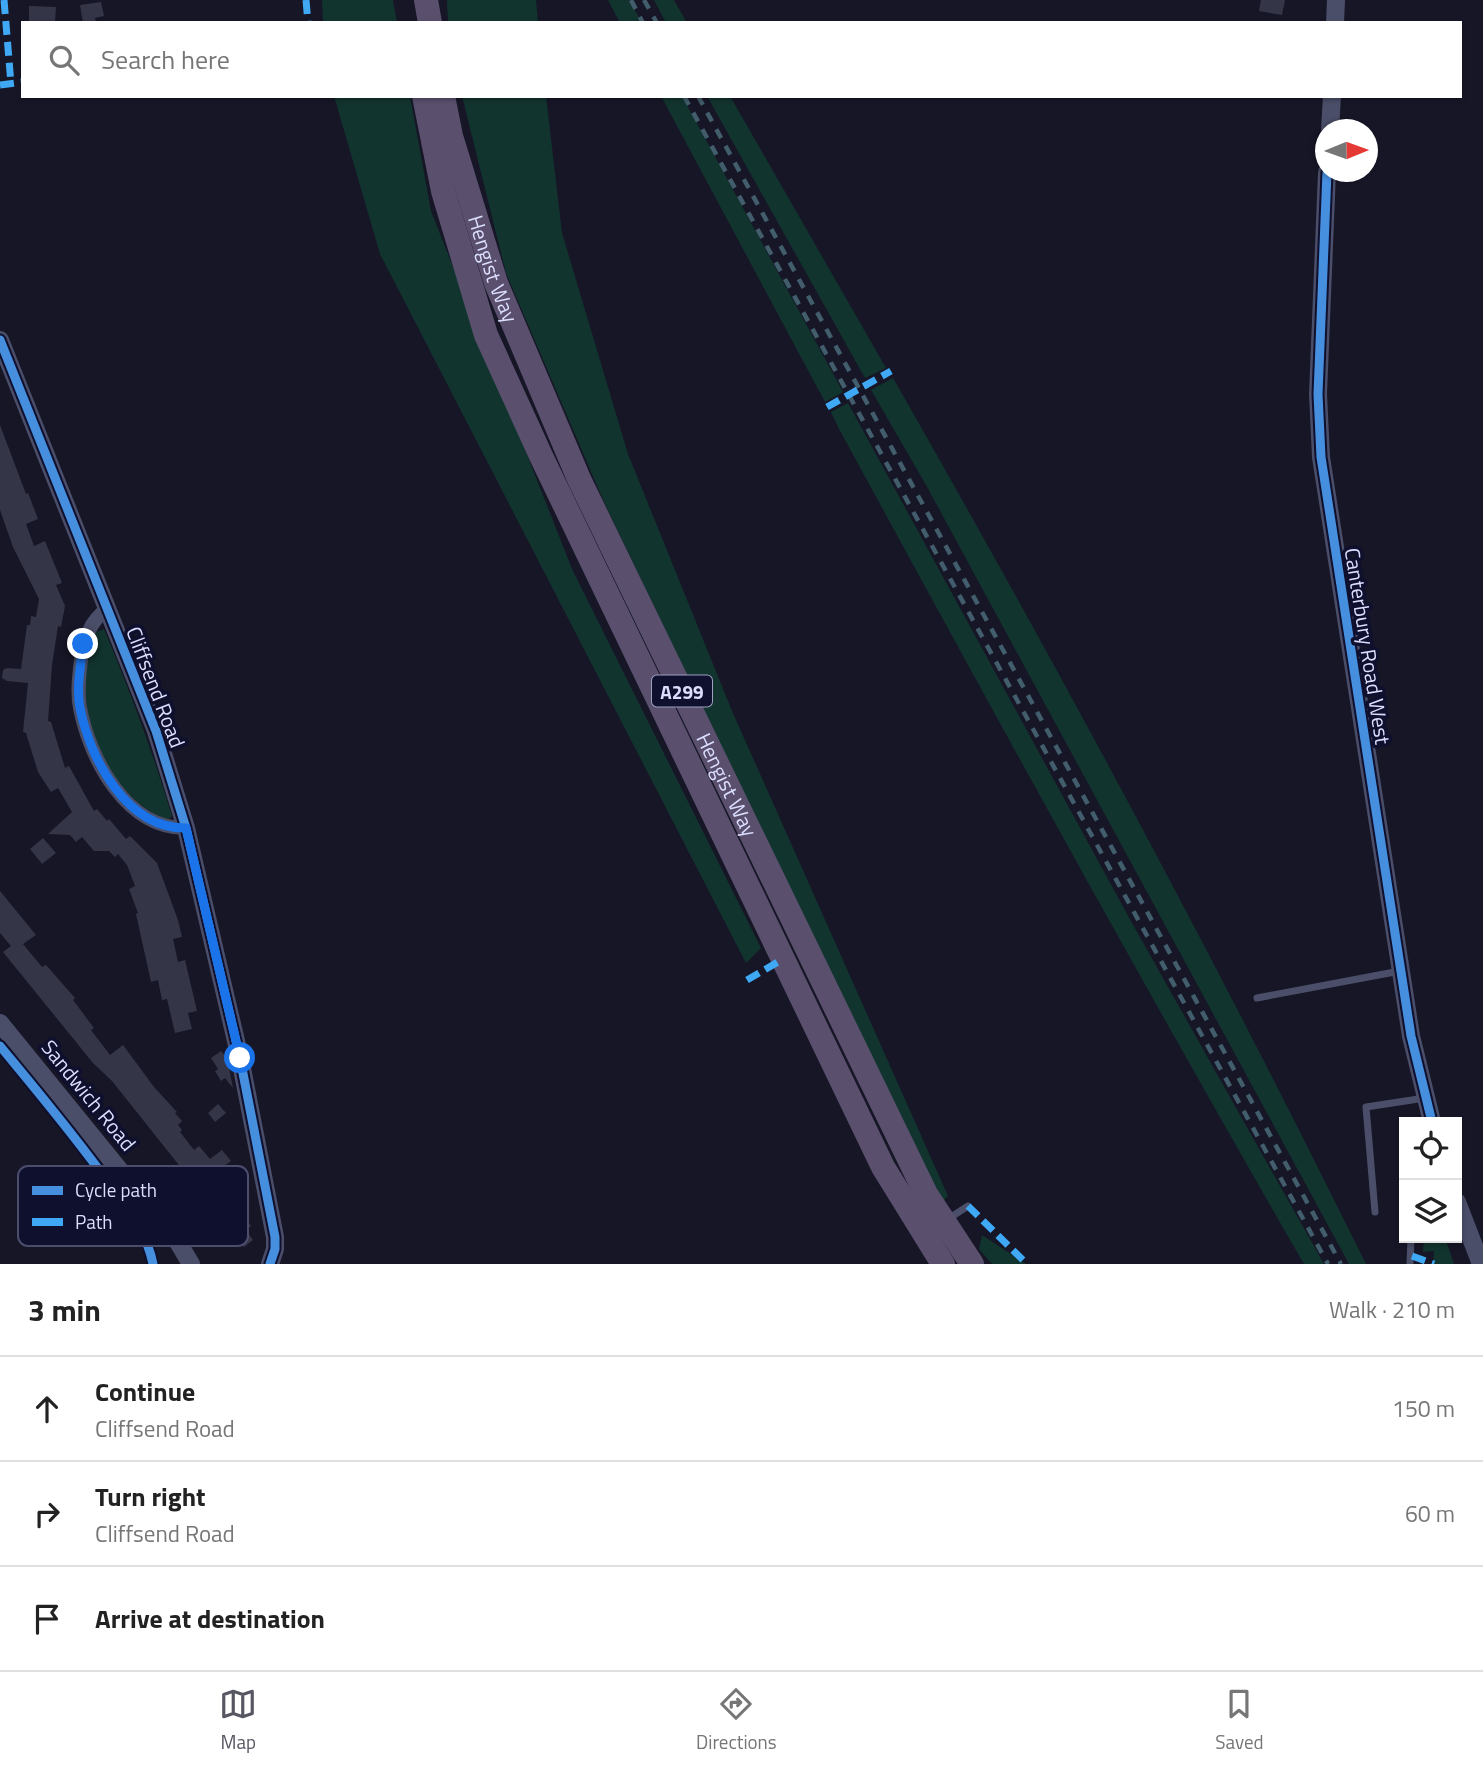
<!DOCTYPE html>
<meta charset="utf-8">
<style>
body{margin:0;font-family:"Titillium Web",sans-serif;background:#f6f6f6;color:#222}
.controls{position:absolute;right:21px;bottom:21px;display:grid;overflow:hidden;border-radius:0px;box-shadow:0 2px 5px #0004}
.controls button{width:63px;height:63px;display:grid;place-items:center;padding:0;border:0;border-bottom:2px solid #e0e0e0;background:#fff;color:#222;font:35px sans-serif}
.compass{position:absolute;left:1315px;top:119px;width:63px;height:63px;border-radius:50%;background:#fff;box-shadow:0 2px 5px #0004;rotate:89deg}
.stop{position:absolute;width:21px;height:21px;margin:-16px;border:5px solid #1a73e8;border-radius:50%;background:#fff}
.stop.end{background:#1a73e8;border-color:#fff;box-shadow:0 2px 7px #0008}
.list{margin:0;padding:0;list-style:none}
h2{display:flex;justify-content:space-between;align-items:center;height:91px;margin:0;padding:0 28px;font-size:30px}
h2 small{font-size:23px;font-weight:400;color:#767676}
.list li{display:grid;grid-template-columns:46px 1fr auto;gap:21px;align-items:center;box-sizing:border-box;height:105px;padding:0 28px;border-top:2px solid #e0e0e0}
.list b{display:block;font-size:26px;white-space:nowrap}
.list p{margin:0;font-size:23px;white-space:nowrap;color:#767676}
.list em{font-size:23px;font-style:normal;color:#767676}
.icon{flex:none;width:38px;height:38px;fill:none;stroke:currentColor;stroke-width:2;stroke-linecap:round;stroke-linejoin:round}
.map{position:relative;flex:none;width:1483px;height:1264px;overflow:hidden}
.search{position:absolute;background:#fff;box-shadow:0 2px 5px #0004;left:21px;right:21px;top:21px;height:77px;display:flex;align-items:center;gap:18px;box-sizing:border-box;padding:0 24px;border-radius:0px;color:#767676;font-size:26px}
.sheet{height:406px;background:#fff}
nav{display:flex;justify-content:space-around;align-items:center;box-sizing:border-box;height:98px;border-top:2px solid #e0e0e0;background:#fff;font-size:19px;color:#767676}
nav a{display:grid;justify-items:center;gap:4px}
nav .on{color:#575763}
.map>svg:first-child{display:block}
</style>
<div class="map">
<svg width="1483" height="1264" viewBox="0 0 1483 1264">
<rect width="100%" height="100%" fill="#161627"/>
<!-- green -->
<g fill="#12342f">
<polygon points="322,0 393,0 397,23 323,23"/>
<polygon points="447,0 536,0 538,23 448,23"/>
<polygon points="608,0 629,0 642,23 620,23"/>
<polygon points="654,0 674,0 687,23 666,23"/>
<polygon points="334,96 410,96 431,211 572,569 761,948 746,963 380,254"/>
<polygon points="462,96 546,96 562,233 628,454 732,711 948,1196 940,1204 604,502 506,273"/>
<polygon points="661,96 682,96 843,392 825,402"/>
<polygon points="707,96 730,96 886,368 865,378"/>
<path d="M893,378c166,290 325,586 473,886h-17l-423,-779 -55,-95z"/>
<path d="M848,403l284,520 192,341h-20c-160,-277 -313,-556 -466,-837l-7,-15z"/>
<path d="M104,629c26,62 49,124 68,187l-4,4c-10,-1 -16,-8 -24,-13 -51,-36 -73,-116 -50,-174z"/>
<polygon points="982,1235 1026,1264 992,1264 979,1249"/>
<polygon points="1424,1238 1445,1238 1454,1264 1433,1264 1434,1251 1423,1252"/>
</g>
<!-- building -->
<g fill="#353548">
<polygon points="1261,0 1285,0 1282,15 1259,11"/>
<polygon points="101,2 104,16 95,18 96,23 83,23 80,5"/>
<polygon points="29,6 56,7 55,23 29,23"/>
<polygon points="0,425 26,494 28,493 38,519 26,524 34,546 45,541 62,583 56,585 65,606 61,627 58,626 52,665 48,721 51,722 65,768 69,766 94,811 97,809 107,821 109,819 126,839 130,836 157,863 178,920 182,937 173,939 178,962 185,960 197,1011 188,1013 192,1029 175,1033 167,999 162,1000 158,980 151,982 136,914 138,913 129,889 135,886 127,865 118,854 115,857 109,851 94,851 82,837 76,842 70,835 48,834 72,812 58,788 51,792 38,772 26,733 23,732 28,683 7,681 2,678 3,670 7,668 21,669 27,625 30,625 31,616 36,617 39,599 13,547 0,510"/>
<polygon points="43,838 56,853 42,864 30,849"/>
<polygon points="0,891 36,935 23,944 42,967 46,965 75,998 73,1000 94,1028 91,1030 110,1055 123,1045 154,1087 177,1112 175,1113 182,1121 178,1125 182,1130 180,1132 194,1150 199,1146 210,1159 222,1150 231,1161 220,1169 229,1181 226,1183 231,1202 251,1226 246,1230 253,1240 244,1247 237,1237 235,1239 228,1230 229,1228 112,1081 93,1063 3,952 11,946 0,933"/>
<polygon points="221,1051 227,1058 233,1088 225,1078 221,1081 215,1071 218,1069 211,1058"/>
<polygon points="218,1104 226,1113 215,1122 208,1113"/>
</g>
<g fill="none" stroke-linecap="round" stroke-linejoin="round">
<!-- service -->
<g stroke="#4a4e68" stroke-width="7">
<polyline points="1257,998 1400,971"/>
<polyline points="1375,1212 1366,1107 1425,1098"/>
<polyline points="948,1219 968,1206"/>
<polyline points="1410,1264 1411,1238"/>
</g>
<!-- minor -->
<path stroke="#4a4e68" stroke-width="14" d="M107,609c-17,12 -23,30 -26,51 -2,16 -4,33 -1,48 10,52 47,121 106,120"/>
<!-- tertiary -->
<g stroke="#4a4e68" stroke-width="18">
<polyline points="1335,23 1336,0"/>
<polyline points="1330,130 1332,96"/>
<polyline points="1327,172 1318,394 1321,457 1411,1036 1432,1122"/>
<polyline points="0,340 156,731 186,828 240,1058 275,1237 275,1249 270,1264"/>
<polyline points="0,1023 178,1242 191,1264"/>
<polyline points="1457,1202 1481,1264"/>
</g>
<!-- trunk -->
<g stroke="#5a506e" stroke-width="24">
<polyline points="426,0 430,23"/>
<polyline points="424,96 443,191 486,335 541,456 883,1167 943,1264"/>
<path id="s1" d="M443,96l8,40 45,147 83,196 347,715 46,70"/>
</g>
<!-- rail -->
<g stroke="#425d6c" stroke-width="4.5" stroke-dasharray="10 9" stroke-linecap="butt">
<polyline points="631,0 643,23"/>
<polyline points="644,0 657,23"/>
<polyline points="684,96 1328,1264"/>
<polyline points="698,96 1341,1264"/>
</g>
<!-- quiet -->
<g stroke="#3fa9f5" stroke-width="7" stroke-dasharray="14 7" stroke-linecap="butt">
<polyline points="4,0 11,84"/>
<polyline points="306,0 308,23"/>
<polyline points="0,85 23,82"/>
<polyline points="827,407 891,371"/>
<polyline points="747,980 783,959"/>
<polyline points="968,1206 1027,1264"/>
<polyline points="1412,1256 1434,1264"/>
</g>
<defs>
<g id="cycleway">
<polyline points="1327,172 1318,394 1321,457 1411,1036 1432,1122"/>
<polyline points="0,340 156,731 186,828 240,1058 275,1237 275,1249 270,1264"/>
<path d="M0,1046c38,46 76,91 110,139 18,25 37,48 43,79"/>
</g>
</defs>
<!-- cycleway casing -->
<use href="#cycleway" stroke="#0f0f2e" stroke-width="13"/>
<!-- cycleway -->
<use href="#cycleway" stroke="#468fdf" stroke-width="9"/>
</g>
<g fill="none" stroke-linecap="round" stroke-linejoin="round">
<!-- route -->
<path stroke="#1a73e8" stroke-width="9" d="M83,644c-2,21 -7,43 -3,64 10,51 47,121 106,120l54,230"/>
</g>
<g text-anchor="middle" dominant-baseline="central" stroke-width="7" stroke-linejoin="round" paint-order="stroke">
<!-- shield labels -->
<rect fill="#0f0f2e" stroke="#9ea0c0" stroke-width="2" x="652" y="675.5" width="60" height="31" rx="5"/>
<g font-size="19" font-weight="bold" fill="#dcdeff">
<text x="682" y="691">A299</text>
</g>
<!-- street labels -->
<g font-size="21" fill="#dcdeff" stroke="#0f0f2e">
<text stroke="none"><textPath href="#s1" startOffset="180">Hengist Way</textPath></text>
<text transform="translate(1368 646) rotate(81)">Canterbury Road West</text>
<text transform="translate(156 687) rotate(69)">Cliffsend Road</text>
<text stroke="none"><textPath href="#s1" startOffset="747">Hengist Way</textPath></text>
<text transform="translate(89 1095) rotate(51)">Sandwich Road</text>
</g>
</g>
<!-- legend -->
<rect x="18" y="1166" width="230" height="80" rx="10" fill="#0f0f2e" stroke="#4c4d6d" stroke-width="2"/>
<rect x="32" y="1186" width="31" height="9" fill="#468fdf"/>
<rect x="32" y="1218" width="31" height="8" fill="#3fa9f5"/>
<g font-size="19" fill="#dcdeff">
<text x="75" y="1197">Cycle path</text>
<text x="75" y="1229">Path</text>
</g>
</svg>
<div class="controls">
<button><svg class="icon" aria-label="locate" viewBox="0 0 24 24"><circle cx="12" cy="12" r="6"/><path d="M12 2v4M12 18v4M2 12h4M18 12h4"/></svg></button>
<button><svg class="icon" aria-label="layers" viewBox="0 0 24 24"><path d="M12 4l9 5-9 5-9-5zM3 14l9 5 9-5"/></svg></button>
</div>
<svg class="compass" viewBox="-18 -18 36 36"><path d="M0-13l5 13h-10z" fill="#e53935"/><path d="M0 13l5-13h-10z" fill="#767676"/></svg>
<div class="stop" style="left:240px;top:1058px"></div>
<div class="stop end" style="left:83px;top:644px"></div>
<div class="search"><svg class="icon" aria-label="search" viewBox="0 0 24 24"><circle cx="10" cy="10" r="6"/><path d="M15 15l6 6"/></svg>Search here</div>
</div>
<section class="sheet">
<h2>3 min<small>Walk · 210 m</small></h2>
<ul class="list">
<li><svg class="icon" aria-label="ahead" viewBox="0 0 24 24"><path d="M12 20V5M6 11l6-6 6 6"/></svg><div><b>Continue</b><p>Cliffsend Road</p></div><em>150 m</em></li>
<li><svg class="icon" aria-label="right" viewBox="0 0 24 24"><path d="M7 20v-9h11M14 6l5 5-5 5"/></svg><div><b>Turn right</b><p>Cliffsend Road</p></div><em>60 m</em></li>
<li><svg class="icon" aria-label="arrive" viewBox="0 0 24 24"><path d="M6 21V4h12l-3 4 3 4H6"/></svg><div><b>Arrive at destination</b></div></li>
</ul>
</section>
<nav>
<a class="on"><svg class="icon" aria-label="map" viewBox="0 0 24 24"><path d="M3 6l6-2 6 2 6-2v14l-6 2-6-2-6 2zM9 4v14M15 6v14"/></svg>Map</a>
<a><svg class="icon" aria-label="directions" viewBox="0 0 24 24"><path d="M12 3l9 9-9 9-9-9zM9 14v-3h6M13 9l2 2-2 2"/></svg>Directions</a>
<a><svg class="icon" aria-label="saved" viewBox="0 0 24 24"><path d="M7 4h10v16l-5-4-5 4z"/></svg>Saved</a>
</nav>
